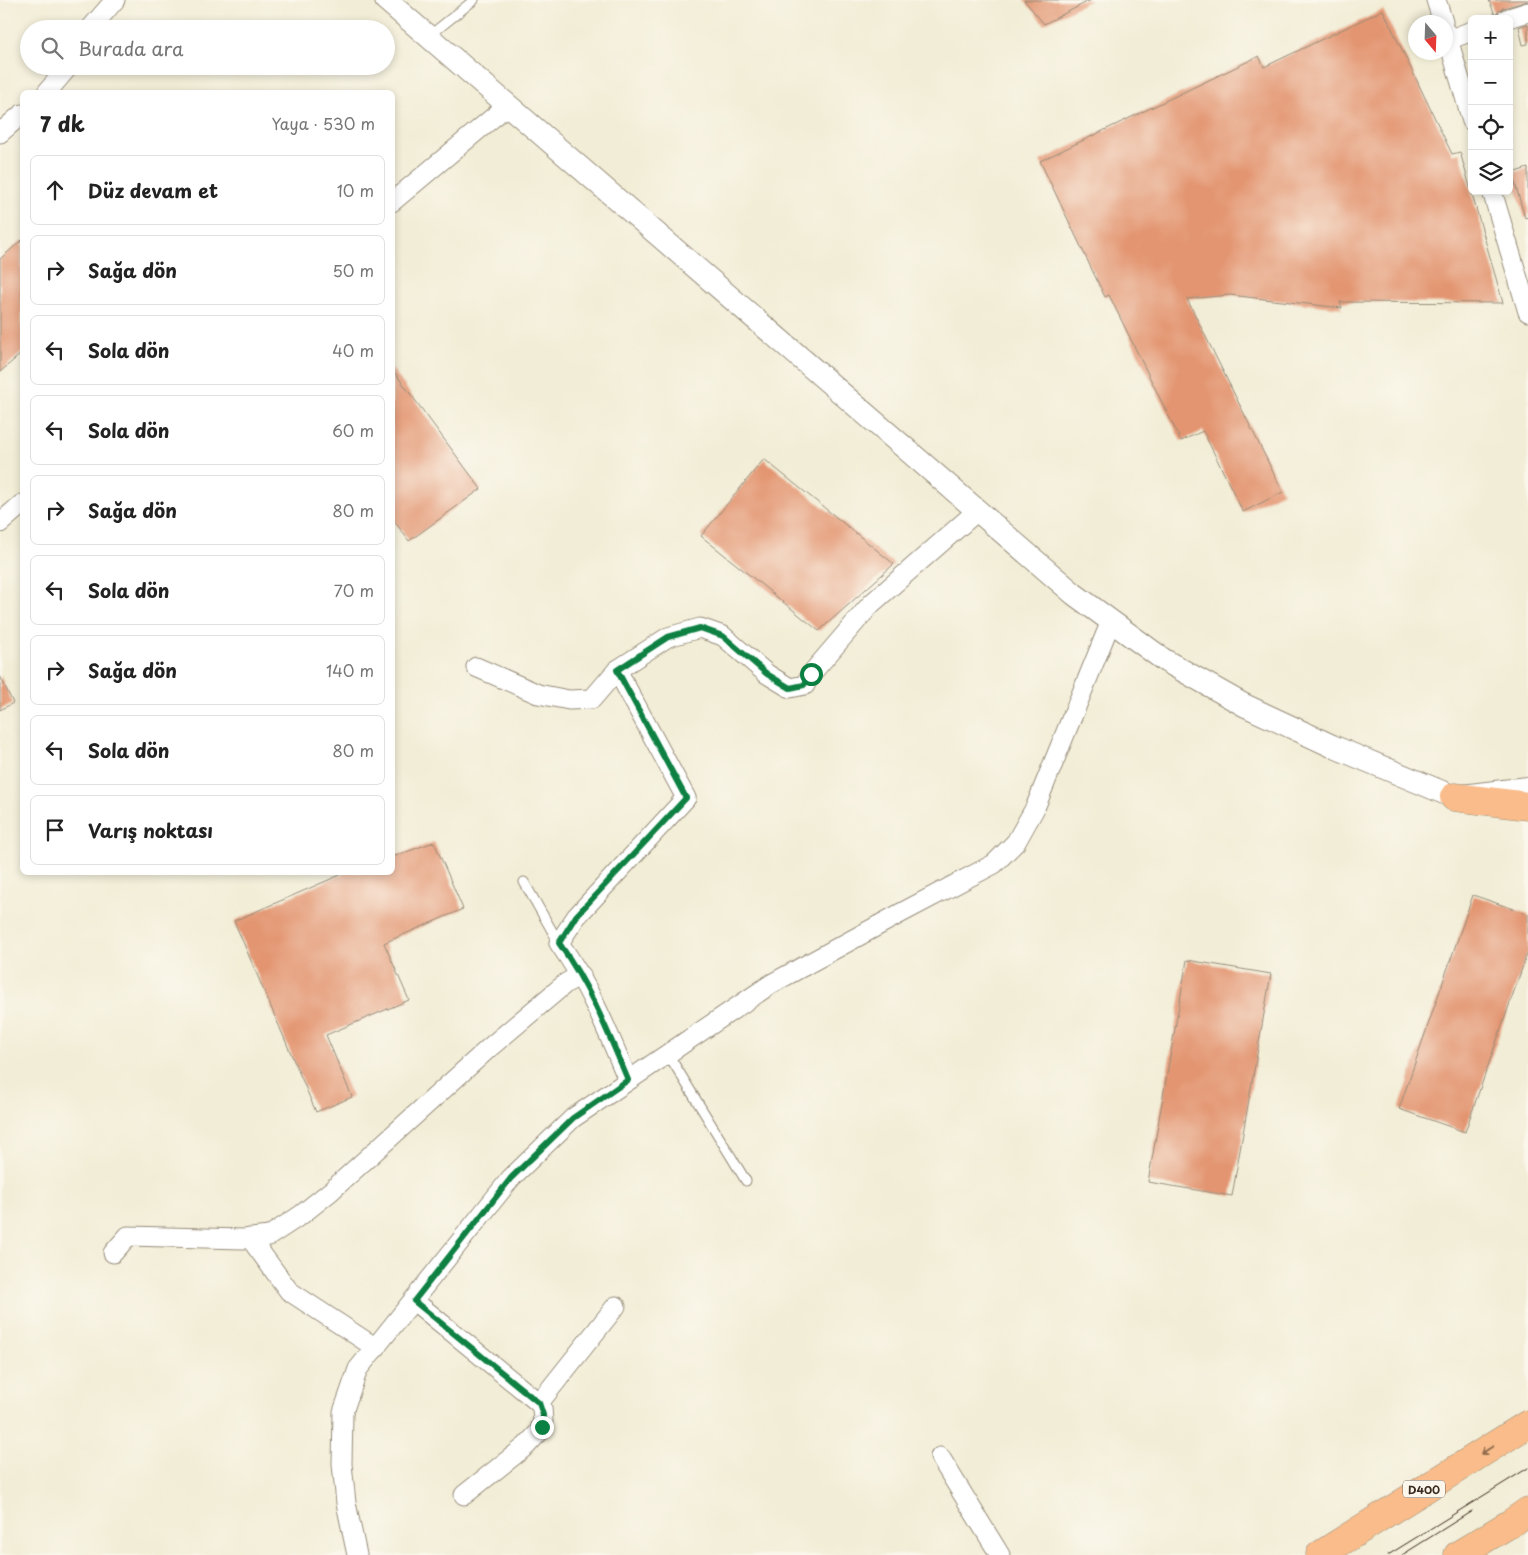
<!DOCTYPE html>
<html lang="tr">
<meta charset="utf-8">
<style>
body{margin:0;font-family:"Playpen Sans",sans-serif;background:#f2f2f2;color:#222}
.controls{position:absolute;right:15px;top:15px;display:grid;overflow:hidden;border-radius:8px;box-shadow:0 2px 8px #0003}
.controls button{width:45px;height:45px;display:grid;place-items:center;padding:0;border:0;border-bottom:1px solid #e0e0e0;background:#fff;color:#222;font:25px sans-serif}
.compass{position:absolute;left:1408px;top:15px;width:45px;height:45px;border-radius:50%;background:#fff;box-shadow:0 2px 8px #0003;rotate:161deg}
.stop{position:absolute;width:15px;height:15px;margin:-11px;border:4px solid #0b8043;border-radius:50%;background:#fff}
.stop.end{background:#0b8043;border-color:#fff;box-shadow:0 1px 5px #0008}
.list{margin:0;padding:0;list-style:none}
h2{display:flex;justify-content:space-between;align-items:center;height:65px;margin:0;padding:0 20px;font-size:21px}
h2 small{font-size:16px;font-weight:400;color:#767676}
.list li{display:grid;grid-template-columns:32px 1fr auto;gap:15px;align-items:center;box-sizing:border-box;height:70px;margin:0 10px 10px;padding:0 10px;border:1px solid #e0e0e0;border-radius:8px}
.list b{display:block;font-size:19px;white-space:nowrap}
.list em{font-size:16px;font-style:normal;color:#767676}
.icon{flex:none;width:28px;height:28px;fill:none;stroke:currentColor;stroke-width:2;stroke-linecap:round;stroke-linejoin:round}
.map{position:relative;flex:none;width:1528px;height:1555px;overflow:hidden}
.search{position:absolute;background:#fff;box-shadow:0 2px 8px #0003;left:20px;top:20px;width:375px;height:55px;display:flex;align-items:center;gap:12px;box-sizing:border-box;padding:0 18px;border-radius:28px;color:#767676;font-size:19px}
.panel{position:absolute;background:#fff;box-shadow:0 2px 8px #0003;left:20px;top:90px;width:375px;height:785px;border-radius:8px}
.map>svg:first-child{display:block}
</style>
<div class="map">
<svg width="1528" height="1555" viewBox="0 0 1528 1555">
<rect width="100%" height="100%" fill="#fbf7ec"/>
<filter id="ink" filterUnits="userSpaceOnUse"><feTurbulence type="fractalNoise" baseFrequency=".02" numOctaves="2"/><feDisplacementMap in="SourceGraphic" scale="10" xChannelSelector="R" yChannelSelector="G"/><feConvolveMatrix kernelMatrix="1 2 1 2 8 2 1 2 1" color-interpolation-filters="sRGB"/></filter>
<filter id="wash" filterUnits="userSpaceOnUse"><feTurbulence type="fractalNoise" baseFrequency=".0096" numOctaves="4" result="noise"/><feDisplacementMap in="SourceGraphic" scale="20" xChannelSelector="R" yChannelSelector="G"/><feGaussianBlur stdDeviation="1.12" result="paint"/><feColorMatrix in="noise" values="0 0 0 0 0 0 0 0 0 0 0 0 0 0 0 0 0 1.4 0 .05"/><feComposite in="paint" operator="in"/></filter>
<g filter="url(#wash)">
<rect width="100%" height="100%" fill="#f2edd6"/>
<g id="blocks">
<!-- building -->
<g fill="#e39571">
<polygon points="1024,0 1091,0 1044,24"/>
<polygon points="1489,0 1528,0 1528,1 1503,8 1495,15"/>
<polygon points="1383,10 1452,154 1460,152 1503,303 1340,302 1342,308 1230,295 1187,299 1283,492 1243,512 1203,431 1181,441 1109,295 1105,297 1040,161 1259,56 1264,67"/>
<polygon points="1528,24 1528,44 1523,45 1519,27"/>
<polygon points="1528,168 1528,217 1525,218 1512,173"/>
<polygon points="22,240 22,353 0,372 0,259"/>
<polygon points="392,369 481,489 409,541 392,518"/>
<polygon points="764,459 894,564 819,631 701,536"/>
<polygon points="0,676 13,703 0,710"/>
<polygon points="434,842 463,909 384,943 409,1000 326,1035 352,1097 316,1112 234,921 347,872 392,872 392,857"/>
<polygon points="1473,895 1528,914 1528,951 1465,1132 1399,1109"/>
<polygon points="1187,960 1271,974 1232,1196 1148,1182"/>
</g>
</g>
</g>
<g filter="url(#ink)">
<use href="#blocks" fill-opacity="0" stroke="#968c7a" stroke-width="1"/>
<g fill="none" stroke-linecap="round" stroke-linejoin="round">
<defs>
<g id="service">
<polyline points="429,36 474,0"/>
<polyline points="524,882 559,943"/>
<polyline points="668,1054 746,1181"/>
</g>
<g id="minor">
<polyline points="1436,0 1443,22"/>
<polyline points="1506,19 1528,12"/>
<polyline points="90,29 115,0"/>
<polyline points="1446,32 1472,121"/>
<polyline points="1448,40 1472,31"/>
<polyline points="47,92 69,66"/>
<polyline points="0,133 22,114"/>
<polyline points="1492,191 1528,312"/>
<polyline points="392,202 508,105"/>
<polyline points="0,523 22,504"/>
<polyline points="476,667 538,694 569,700 592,699 617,670 668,637 700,628 723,636 767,674 790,688 805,685 811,674 871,604 977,511"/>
<path d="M617,670l69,128 -110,119 -17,26c30,42 49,89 69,137"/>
<polyline points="250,1238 289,1291 376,1348"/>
<polyline points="113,1253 128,1236 243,1239 269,1236 301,1215 331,1191 489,1048 566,983 581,975"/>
<polyline points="414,1301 539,1403 542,1408 543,1421 539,1432 526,1446 464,1495"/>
<polyline points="539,1403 616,1306"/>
<polyline points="940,1457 1000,1555"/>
<polyline points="357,1555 346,1503 342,1464 343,1412 358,1369 511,1178 573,1118 771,984 901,913 994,864 1016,842 1035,808 1111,621"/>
</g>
<polyline id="tertiary" points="386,0 1074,594 1164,660 1244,705 1332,746 1454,797 1528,788"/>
<g id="trunk">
<polyline points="1454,797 1528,806"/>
<polyline points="1320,1555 1528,1424"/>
<polyline points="1458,1555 1511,1523 1528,1511"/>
</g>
</defs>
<!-- service casing -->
<use href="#service" stroke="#968c7a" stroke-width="11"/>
<!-- minor casing -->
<use href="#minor" stroke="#968c7a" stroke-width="21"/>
<!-- tertiary casing -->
<use href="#tertiary" stroke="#968c7a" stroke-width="24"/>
<!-- trunk casing -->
<use href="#trunk" stroke="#968c7a" stroke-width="29"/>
<!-- service -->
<use href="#service" stroke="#fff" stroke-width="9"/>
<!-- minor -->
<use href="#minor" stroke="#fff" stroke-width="19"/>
<!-- tertiary -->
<use href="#tertiary" stroke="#fff" stroke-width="22"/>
<!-- trunk -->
<use href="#trunk" stroke="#f9bc8a" stroke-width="28"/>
<!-- tram -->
<g stroke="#3b2a1e" stroke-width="1">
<polyline points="1388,1555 1528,1468"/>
<polyline points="1402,1555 1472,1511"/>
</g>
</g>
<!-- one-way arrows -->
<defs><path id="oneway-shaft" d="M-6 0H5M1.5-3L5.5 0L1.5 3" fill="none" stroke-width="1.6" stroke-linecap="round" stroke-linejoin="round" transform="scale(1.25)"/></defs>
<use stroke="#906c4f" href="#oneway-shaft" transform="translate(1487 1450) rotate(148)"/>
</g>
<g fill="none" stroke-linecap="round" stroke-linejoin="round" filter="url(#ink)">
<!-- route -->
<path stroke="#0b8043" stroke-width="6" d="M542,1427l1,-12 -4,-12 -125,-102 97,-123 62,-60 55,-38c-20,-48 -39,-95 -69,-137l17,-27 110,-118 -69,-128 51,-33 32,-9 23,8 44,38 23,14 14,-3 7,-11"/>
</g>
<g text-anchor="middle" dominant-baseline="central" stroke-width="5" stroke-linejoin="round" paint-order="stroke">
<!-- shield labels -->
<rect fill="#fbf7ec" stroke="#75685c" stroke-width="1" x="1403" y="1480.5" width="42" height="17" rx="4"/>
<g font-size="11" font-weight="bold" fill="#3b2a1e">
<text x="1424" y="1489">D400</text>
</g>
</g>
</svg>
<div class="controls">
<button>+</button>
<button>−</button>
<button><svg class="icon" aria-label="locate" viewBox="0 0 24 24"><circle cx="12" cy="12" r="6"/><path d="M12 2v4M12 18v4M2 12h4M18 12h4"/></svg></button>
<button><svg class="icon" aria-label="layers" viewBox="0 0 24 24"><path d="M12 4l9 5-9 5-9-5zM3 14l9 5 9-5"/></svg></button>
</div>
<svg class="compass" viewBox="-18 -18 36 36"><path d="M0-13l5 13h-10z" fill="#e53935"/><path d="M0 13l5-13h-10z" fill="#767676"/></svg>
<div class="stop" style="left:811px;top:674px"></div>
<div class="stop end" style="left:542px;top:1427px"></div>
<div class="search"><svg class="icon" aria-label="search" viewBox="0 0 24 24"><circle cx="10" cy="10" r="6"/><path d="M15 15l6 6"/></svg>Burada ara</div>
<section class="panel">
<h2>7 dk<small>Yaya · 530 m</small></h2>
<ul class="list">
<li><svg class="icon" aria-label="ahead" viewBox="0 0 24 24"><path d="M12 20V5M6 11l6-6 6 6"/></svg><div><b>Düz devam et</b></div><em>10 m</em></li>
<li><svg class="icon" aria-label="right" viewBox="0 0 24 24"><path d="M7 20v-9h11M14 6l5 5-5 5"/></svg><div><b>Sağa dön</b></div><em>50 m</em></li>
<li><svg class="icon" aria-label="left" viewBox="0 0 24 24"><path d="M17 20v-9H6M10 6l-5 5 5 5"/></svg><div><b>Sola dön</b></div><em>40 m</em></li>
<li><svg class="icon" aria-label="left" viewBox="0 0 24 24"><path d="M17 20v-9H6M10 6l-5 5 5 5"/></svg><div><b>Sola dön</b></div><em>60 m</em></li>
<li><svg class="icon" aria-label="right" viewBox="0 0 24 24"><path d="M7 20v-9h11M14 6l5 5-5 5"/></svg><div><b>Sağa dön</b></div><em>80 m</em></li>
<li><svg class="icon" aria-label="left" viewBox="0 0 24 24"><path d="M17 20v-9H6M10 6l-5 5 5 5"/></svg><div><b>Sola dön</b></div><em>70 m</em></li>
<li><svg class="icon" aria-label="right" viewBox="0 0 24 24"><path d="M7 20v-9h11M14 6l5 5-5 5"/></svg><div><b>Sağa dön</b></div><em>140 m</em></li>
<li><svg class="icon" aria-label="left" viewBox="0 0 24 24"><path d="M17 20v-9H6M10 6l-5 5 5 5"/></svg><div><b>Sola dön</b></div><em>80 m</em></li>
<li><svg class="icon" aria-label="arrive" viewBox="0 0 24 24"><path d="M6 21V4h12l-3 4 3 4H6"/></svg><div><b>Varış noktası</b></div></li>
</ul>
</section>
</div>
